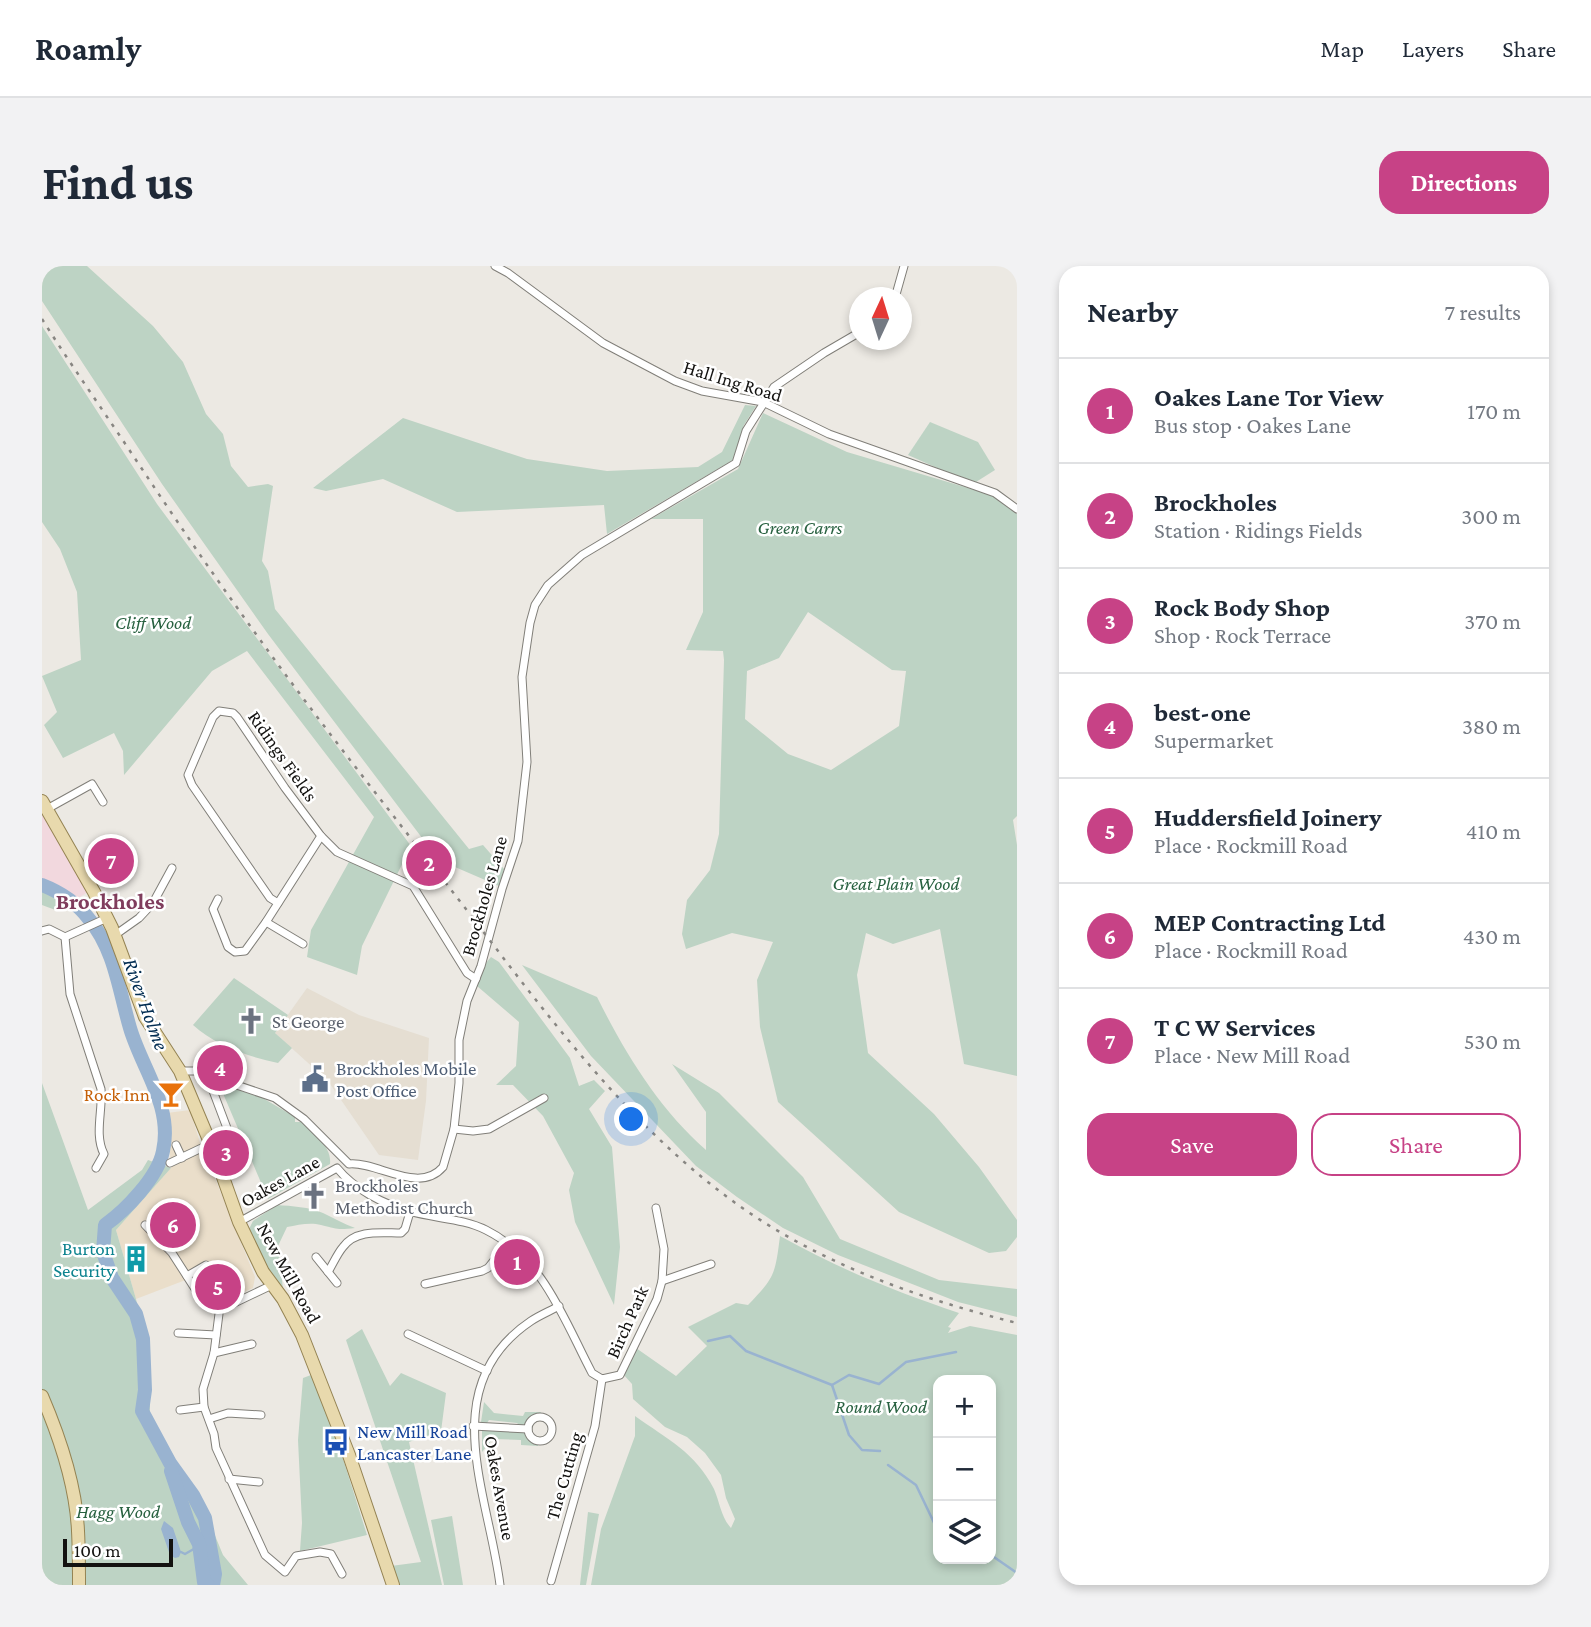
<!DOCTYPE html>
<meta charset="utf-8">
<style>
body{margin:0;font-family:"Crimson Pro",serif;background:#f2f2f3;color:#1f2937}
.controls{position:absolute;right:21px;bottom:21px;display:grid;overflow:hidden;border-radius:14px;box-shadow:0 4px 10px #0003}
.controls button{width:63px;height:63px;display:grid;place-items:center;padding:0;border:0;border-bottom:2px solid #e0e1e3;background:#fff;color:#1f2937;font:35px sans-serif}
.compass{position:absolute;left:807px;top:21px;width:63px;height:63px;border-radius:50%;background:#fff;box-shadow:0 4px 10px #0003;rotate:4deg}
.scale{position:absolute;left:21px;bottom:18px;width:110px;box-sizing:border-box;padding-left:7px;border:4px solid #131210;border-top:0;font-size:19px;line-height:24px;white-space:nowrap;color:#131210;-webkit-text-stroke:5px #fff;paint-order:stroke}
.you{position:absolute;left:590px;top:854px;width:24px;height:24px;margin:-18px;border:5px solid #fff;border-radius:50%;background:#1a73e8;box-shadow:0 0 0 10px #1a73e833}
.badge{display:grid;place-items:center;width:46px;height:46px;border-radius:50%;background:#c74286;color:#fff;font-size:23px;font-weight:700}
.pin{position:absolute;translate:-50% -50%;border:4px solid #fff;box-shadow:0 2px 7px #0006}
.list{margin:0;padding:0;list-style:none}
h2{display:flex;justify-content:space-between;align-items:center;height:91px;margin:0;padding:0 28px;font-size:30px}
h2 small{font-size:23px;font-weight:400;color:#747a83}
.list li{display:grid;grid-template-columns:46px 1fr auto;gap:21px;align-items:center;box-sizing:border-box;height:105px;padding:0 28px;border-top:2px solid #e0e1e3}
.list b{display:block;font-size:26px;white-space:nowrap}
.list p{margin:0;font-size:23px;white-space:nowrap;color:#747a83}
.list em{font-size:23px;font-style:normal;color:#747a83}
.actions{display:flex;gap:14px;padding:21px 28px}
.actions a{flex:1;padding:16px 0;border:2px solid #c74286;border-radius:21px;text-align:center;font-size:24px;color:#c74286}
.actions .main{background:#c74286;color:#fff}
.icon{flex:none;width:38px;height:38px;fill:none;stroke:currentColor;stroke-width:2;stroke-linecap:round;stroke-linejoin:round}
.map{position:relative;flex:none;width:975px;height:1319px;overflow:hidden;border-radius:21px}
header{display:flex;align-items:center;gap:42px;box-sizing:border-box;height:98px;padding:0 35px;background:#fff;border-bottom:2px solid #e0e1e3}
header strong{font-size:33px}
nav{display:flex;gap:38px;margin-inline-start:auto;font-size:24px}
.intro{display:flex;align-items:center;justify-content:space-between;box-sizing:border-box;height:168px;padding:0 42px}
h1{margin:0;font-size:49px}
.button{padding:18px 32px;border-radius:21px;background:#c74286;color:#fff;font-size:24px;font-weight:700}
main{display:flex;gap:42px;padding:0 42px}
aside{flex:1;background:#fff;border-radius:21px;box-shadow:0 4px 10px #0003}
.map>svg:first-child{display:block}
</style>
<header>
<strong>Roamly</strong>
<nav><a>Map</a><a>Layers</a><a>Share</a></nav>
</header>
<div class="intro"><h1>Find us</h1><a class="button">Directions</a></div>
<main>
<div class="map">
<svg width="975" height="1319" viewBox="0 0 975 1319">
<rect width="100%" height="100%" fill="#ece9e3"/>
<!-- commercial -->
<polygon fill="#eadeca" points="148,844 163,893 166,895 213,1011 211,1022 185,1034 172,1032 160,1022 154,1013 141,1015 94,1033 74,964 129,902 125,847"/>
<!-- industrial -->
<polygon fill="#f2d8de" points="0,545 46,626 28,637 0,621"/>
<!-- built -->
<polygon fill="#e5ded2" points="265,722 317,749 387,772 384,835 376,894 337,889 286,815 233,767"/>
<!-- green -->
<g fill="#bdd3c4" fill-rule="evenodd">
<polygon points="0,0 45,0 111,60 141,96 164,148 181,168 189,200 206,221 226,218 231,220 220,295 226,305 233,343 427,583 441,579 462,603 457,620 413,601 405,605 226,368 120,218 0,35"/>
<polygon points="0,60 115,238 369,580 320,680 315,709 265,691 269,664 332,551 205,385 170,405 82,509 81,485 72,467 21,492 2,459 15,446 0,410 39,394 35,326 18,283 0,256"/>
<polygon points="703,139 714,140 702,159 691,194 565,268 562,239 415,246 341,213 284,225 271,222 361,152 485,193 565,205 656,201 680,186"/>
<path d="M721,147l84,39 148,44 22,18v302l-4,4 4,25v231l-53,-12 -24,-135 -47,15 -27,-11 -9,42 11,78 66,61 45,53 38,53v17l-11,14 -17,2 -90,-41 -121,-110 -18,-75 -3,-47 16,-38 -41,-9 -46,16 -4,-15 5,-34 23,-30 9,-36 5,-174 -1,-9 -37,-1 17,-38v-93h-52l87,-50zM766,346l84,58 14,1 -7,55 -68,44 -43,-16 -43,-35 2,-48 32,-13z"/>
<polygon points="888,156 936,176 953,204 934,216 902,205 866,189"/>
<polygon points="0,621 28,637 16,645 0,639"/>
<polygon points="449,691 457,696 528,792 537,820 552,814 563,825 547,843 570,881 578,981 572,1039 533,956 527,924 532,907 501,850 471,819 454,819 474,800 477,756 435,720 443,698"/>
<path d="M480,699l75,32c28,56 62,112 109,153v-38l-34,-48 47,29 84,84 37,62 99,41 78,9v28l-59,-15 -120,-47 -55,-27 -46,-31 -41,-31 -105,-110z"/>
<path d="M192,712l54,37 -13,18 17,15 -14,15c-30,-6 -63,-18 -85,-38z"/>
<polygon points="0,817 46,944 100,904 106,894 129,902 74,964 94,1033 108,1094 108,1148 165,1250 181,1289 206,1319 0,1319"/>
<path d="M177,818l42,13 34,20v5h7c12,13 30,24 28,42l-62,35z"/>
<path d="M235,939c15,1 32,2 46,8 11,5 21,11 32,15 -18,2 -17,1 -34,-3 -11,-3 -23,0 -34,2l-9,19 5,43 -11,-9 -25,-47 6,-12z"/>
<path d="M738,970c59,33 114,55 179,77l-11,14 3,1 -3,5 22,-7 47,9v250h-426l10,-56 34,-93v-20c32,23 60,36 79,73 6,14 7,28 17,39l4,-9 -9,-21 -5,-23 -16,-22 -18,-16 -22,-10 -32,-28 -1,-15 -9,-10 13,-26 40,28 31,-30 -19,-19 48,-24 12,2c27,-28 27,-30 32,-69zM896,1114h53v179h-53z"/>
<polygon points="320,1063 348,1120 359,1107 404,1127 398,1173 381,1171 367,1176 400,1319 357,1319 349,1300 379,1296 304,1074"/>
<polygon points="269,1109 298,1183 325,1269 258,1285 260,1257 256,1174 261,1112"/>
<polygon points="442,1136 452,1147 481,1150 483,1146 499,1146 498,1149 490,1151 484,1160 478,1160 475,1157 447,1154 445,1157 439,1156"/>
<polygon points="440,1163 483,1165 488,1173 496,1178 496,1180 479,1179 479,1174 451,1173 440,1186"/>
<polygon points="546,1246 557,1248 544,1319 538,1319"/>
<polygon points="410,1250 421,1319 402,1319 389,1254"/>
</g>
<!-- water -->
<polygon fill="#99b3d0" points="122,1255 131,1262 139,1286 137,1291 133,1292 128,1289 119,1263"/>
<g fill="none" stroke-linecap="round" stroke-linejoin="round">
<!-- stream -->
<g stroke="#99b3d0" stroke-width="2.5">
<polyline points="666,1075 688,1070 704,1085 790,1119 807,1109 837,1118 864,1096 914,1086"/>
<polyline points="790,1119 807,1169 820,1184 838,1185"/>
<polyline points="846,1199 874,1219 896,1265"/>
<polyline points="139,1286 143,1288 157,1280"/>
<polyline points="949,1289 975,1307"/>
</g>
<!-- river -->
<g stroke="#99b3d0" stroke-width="14">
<path d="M0,619c18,7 35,18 47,34 26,31 30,72 41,109 12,41 43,78 33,123 -5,26 -37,59 -58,74l-2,27 9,26 24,36 7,25 2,51 -3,21 28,52 23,32 12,23 10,56 -2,11"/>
<polyline points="129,1205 146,1256 157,1278 162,1316 166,1319"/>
</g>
<defs>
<g id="minor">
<polyline points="453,0 466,7 561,77 633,115 660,125 721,136 787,168 953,227 975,243"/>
<polyline points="853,32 862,0"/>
<polyline points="5,543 50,518 61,536"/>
<polyline points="176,633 171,643 186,681 193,686 203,685 224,656 279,570"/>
<polyline points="236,637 228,632 150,519 146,509 171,451 177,445 191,447 195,451 243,522 279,570 295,586 371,620 425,707 434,713"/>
<polyline points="224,656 261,678"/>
<polyline points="0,665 7,663 23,671 65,652"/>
<polyline points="73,669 97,652 111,637 130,602"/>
<path d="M23,671l5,57 31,95c2,21 -7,46 3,65l-8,14"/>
<path d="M138,805h15l80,27 29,21 45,45c28,-3 70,31 94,3l11,-38 5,-46v-43l8,-39 14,-35 21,-77 16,-48 9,-79 -5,-85 8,-54 5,-18 13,-20 34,-30 154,-92 10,-32 28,-44 50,-34 36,-21"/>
<polyline points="165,809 191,878"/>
<polyline points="412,863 431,865 447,863 502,832"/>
<polyline points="134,879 140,892"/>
<polyline points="128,897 168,878"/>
<path d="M197,956l98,-54c17,21 46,36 72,43 26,8 53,7 77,19 58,29 78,90 106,143l10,6"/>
<polyline points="103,959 130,987 157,1029 167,1035 178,1040 186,1040 230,1019"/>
<polyline points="274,991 295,1017"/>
<path d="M286,1006c5,-8 9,-18 15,-25 13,-18 38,-14 58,-14l4,-4 5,-17"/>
<polyline points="145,1010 164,999"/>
<polyline points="620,1015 669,998"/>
<polyline points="383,1018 440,1005 446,1002 465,978"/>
<polyline points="178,1040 172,1087 161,1123 162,1141 172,1168 174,1182 223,1289 243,1306 254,1290 278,1286 289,1288 300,1308"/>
<polyline points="136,1067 174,1069"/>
<polyline points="366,1068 445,1105"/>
<polyline points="172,1087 210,1078"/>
<polyline points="560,1113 578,1109 615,1033 620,1015 622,983 614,942"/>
<polyline points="138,1144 162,1141"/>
<circle cx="498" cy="1163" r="12"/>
<polyline points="167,1153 186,1147 219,1149"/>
<polyline points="431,1160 486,1163"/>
<polyline points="187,1213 217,1216"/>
<polyline points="509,1315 553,1160 560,1113"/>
<path d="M458,1319c-11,-90 -66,-199 31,-264 9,-6 19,-10 28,-15"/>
</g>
<g id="primary">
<polyline points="0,535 52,626 70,662 103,751 138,805 172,886 197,956 221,1006 241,1033 260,1069 307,1189 351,1319"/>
<path d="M0,1130c18,42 34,89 36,135 1,18 1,36 1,54"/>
</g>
</defs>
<!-- minor casing -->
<use href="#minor" stroke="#817f79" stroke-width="9"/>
<!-- primary casing -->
<use href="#primary" stroke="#948353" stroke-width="14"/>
<!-- minor -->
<use href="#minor" stroke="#fff" stroke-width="7"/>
<!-- primary -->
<use href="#primary" stroke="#e8d9ad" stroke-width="12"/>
<!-- rail -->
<path stroke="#888682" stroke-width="2.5" stroke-dasharray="3.5 7" stroke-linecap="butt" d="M0,53c27,43 56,84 84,126 36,54 72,108 110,161 66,94 138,185 209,276 88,113 172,235 289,320 84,61 183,96 283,121"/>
</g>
<!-- icons -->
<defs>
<symbol id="church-bare" viewBox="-9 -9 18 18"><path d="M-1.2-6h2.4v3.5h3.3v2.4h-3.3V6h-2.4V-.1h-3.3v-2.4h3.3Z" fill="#6b7280" stroke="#fff" stroke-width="2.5" paint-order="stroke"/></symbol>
<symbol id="civic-bare" viewBox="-9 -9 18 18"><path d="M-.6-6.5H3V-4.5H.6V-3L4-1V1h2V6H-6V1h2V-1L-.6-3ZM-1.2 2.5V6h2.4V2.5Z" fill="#5c6f8a" stroke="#fff" stroke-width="2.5" paint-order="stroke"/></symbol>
<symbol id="bar-bare" viewBox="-9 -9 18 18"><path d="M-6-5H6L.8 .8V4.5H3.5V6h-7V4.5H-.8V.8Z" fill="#e8710a" stroke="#fff" stroke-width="2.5" paint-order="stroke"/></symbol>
<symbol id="building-bare" viewBox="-9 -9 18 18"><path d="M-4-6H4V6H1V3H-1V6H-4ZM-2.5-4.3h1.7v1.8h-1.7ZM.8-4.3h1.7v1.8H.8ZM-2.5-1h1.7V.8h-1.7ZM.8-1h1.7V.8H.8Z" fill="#0f9aa8" stroke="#fff" stroke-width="2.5" paint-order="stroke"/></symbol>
<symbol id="bus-bare" viewBox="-9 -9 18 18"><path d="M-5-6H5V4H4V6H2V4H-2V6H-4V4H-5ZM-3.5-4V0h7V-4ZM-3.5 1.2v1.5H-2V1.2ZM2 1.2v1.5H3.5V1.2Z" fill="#1a4fb4" stroke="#fff" stroke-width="2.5" paint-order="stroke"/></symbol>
</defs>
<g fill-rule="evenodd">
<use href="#church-bare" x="190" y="736" width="38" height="38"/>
<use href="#civic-bare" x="254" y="794" width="38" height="38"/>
<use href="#bar-bare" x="110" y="809" width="38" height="38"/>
<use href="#church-bare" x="253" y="911" width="38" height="38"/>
<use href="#building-bare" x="75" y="974" width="38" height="38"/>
<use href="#bus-bare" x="275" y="1157" width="38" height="38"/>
</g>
<g text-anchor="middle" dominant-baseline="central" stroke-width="5" stroke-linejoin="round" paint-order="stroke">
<!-- street labels -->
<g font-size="19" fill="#131210" stroke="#fff">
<text transform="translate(691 115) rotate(17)">Hall Ing Road</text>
<text transform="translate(241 490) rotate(55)">Ridings Fields</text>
<text transform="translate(442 630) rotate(-74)">Brockholes Lane</text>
<text transform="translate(238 915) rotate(-29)">Oakes Lane</text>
<text transform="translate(247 1007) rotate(61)">New Mill Road</text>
<text transform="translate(585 1056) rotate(-66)">Birch Park</text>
<text transform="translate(522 1210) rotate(-74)">The Cutting</text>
<text transform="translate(458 1222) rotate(80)">Oakes Avenue</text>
</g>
<!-- park labels -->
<g font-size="19" font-style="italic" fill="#286140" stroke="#fff">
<text x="758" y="261">Green Carrs</text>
<text x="111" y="356">Cliff Wood</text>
<text x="854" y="617">Great Plain Wood</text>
<text x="839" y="1140">Round Wood</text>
<text x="76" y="1245">Hagg Wood</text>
</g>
<!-- worship labels -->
<g font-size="19" fill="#5b616d" stroke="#fff" text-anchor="start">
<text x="230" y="755">St George</text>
<text x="293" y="919">Brockholes<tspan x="293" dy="22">Methodist Church</tspan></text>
</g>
<!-- service labels -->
<g font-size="19" fill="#4e5e75" stroke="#fff" text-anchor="start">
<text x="294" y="802">Brockholes Mobile<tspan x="294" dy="22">Post Office</tspan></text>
</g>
<!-- food labels -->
<g font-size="19" fill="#c56008" stroke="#fff" text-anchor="end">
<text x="108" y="828">Rock Inn</text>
</g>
<!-- culture labels -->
<g font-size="19" fill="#0d838f" stroke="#fff" text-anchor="end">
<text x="73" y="982">Burton<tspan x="73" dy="22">Security</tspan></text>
</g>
<!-- transit labels -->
<g font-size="19" fill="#164399" stroke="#fff" text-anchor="start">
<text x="315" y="1165">New Mill Road<tspan x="315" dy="22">Lancaster Lane</tspan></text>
</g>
<!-- water labels -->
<g font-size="21" font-style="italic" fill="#022d52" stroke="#fff">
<text transform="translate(104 738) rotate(70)">River Holme</text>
</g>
<!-- quarter labels -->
<g font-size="23" font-weight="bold" fill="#803d5d" stroke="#fff">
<text x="68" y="635">Brockholes</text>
</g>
</g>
</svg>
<div class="controls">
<button>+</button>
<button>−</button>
<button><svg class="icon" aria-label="layers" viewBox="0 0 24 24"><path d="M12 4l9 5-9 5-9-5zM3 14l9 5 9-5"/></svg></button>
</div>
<svg class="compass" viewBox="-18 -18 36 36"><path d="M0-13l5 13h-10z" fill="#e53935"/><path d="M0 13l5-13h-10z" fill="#747a83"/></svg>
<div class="scale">100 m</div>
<div class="you"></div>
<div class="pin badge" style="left:475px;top:996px">1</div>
<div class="pin badge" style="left:387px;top:597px">2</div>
<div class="pin badge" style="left:184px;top:887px">3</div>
<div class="pin badge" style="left:178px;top:802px">4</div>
<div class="pin badge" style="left:176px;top:1021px">5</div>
<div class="pin badge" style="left:131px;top:959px">6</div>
<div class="pin badge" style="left:69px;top:595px">7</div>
</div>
<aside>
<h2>Nearby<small>7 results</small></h2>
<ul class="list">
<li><span class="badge">1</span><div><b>Oakes Lane Tor View</b><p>Bus stop · Oakes Lane</p></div><em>170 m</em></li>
<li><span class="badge">2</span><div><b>Brockholes</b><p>Station · Ridings Fields</p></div><em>300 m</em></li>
<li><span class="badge">3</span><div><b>Rock Body Shop</b><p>Shop · Rock Terrace</p></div><em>370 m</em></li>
<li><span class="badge">4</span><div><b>best-one</b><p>Supermarket</p></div><em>380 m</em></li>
<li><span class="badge">5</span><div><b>Huddersfield Joinery</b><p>Place · Rockmill Road</p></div><em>410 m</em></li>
<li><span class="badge">6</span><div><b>MEP Contracting Ltd</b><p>Place · Rockmill Road</p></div><em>430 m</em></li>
<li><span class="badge">7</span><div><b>T C W Services</b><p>Place · New Mill Road</p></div><em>530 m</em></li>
</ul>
<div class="actions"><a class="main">Save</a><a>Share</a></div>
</aside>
</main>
